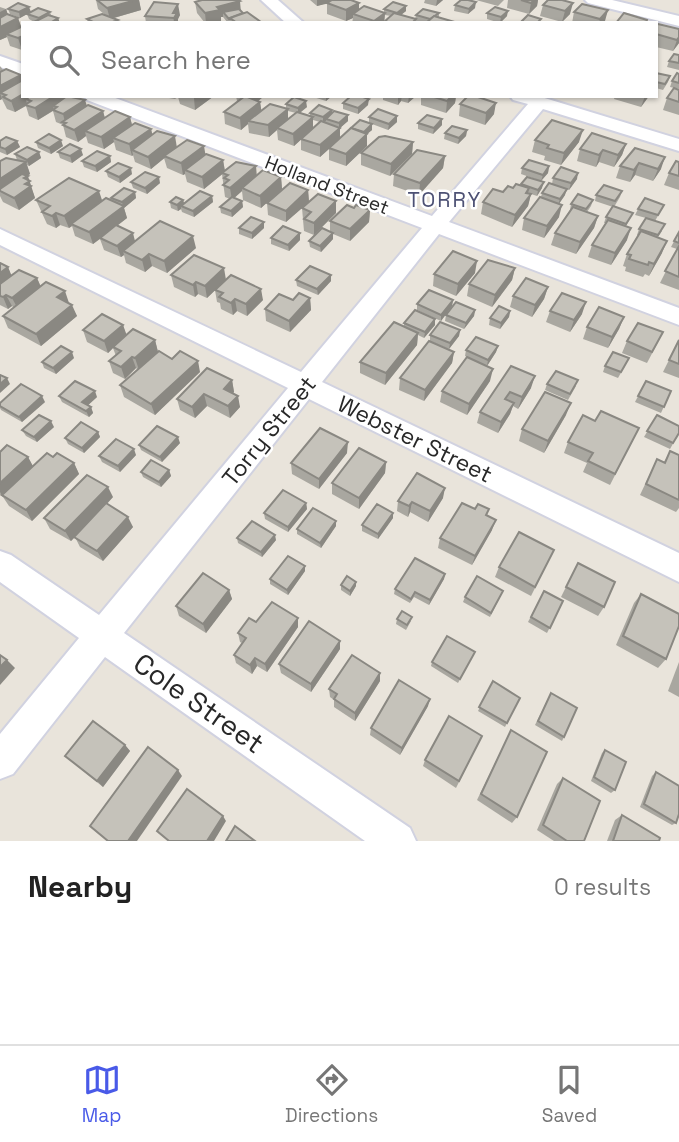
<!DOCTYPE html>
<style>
body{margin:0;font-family:"Space Grotesk",sans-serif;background:#f6f6f6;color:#222}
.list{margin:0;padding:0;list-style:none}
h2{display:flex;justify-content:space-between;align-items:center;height:91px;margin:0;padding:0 28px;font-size:30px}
h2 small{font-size:23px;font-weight:400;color:#767676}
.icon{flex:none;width:38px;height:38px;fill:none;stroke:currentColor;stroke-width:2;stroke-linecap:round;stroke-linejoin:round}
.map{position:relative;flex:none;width:679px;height:841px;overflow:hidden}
.search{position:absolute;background:#fff;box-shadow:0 2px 5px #0004;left:21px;right:21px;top:21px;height:77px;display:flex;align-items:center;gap:18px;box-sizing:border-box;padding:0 24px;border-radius:0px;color:#767676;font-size:26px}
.sheet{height:203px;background:#fff}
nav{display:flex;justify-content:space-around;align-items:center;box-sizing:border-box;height:98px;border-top:2px solid #e0e0e0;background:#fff;font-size:19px;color:#767676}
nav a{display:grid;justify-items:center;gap:4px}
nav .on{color:#495ae8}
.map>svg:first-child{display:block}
</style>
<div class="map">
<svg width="679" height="841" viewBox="0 0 679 841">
<rect width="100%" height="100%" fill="#e9e4db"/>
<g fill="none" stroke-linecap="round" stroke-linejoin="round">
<defs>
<g id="minor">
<polygon points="261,0 278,0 304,23 286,23"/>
<polygon points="585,0 612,0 679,16 679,26 588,3"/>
<polygon points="0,56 23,64 23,75 0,67"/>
<polygon points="84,96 110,96 432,216 528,104 513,100 510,96 538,96 679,139 679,151 543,109 449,222 679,308 679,325 439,234 322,382 679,553 679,582 309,399 124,633 410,828 416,841 365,841 105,657 13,774 0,779 0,734 79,638 0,582 0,551 11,555 99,615 288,388 0,245 0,229 301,372 422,228 87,100"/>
</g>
</defs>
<!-- minor casing -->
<use href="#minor" stroke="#d1d2e0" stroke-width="4"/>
<!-- minor -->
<use href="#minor" fill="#fff" fill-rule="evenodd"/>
</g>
<!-- wall -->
<g fill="#a9a7a0" fill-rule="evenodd">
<polygon points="96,0 139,0 141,10 114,18 119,23 88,23 87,19 104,14 98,9"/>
<polygon points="310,0 351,0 359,9 384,13 384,9 406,6 406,11 401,15 415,19 416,15 439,13 439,17 458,23 421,23 416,21 416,23 385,23 385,21 391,16 385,15 384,23 352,23 353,18 346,21 327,14 327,3 317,6"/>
<polygon points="425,0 443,0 436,6 424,3"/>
<polygon points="476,0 504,0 498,6"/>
<polygon points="508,0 538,0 537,6 529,14 507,8"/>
<polygon points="548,0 570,14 562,22 540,16 543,5"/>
<polygon points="195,2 240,10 243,13 261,23 228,23 223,17 221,17 221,21 212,23 205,23 197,13"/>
<polygon points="455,5 475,8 468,14 454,11"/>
<polygon points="0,7 6,9 7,14 18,18 21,27 22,50 10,46 7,37 0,40"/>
<polygon points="8,9 31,12 50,12 51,15 58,18 60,23 36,23 29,19 27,14 20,18 10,14"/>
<polygon points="608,10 603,23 572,23 574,12"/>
<polygon points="487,13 507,16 500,23 487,19"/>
<polygon points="180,15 178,19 178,23 146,23 145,16"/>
<polygon points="656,25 679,29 679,43 673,51 656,47"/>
<polygon points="679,55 679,70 667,67 669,61"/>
<polygon points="0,66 23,96 63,96 64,99 103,111 105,118 130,117 132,125 151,129 152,135 177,147 223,160 225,171 257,176 281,177 282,189 261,208 243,200 242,191 234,198 242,201 243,207 232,217 221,213 220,207 230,199 225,197 222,174 204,189 187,182 185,174 183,175 167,168 164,158 151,169 135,162 133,155 132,156 116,150 114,142 104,149 88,143 86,136 78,142 66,137 63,125 56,122 53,111 38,120 29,116 26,106 15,112 7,109 2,99 0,100"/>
<polygon points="656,73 670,76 668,82 663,90 656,88"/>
<polygon points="679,74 679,89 670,87 672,81"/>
<polygon points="679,90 679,115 663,110 667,98"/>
<polygon points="157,96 214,96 195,110 180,104 178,97 175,99"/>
<path d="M236,96h27v1l-5,4 2,1 1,9 25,-2v-5l21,3 -7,6 10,3v-3l22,-3v3l16,2v6l-8,7v10l29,-15v-6l28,-1v6l-9,8 -16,-6v6l-5,4v12l-21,20 -17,-6v-11l-9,8 -19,-7v-11l-7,7 -16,-6 -1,-10 -8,7 -20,-4 -1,-9 -7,6 -16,-6 -1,-12 14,-11h-1zM288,111l8,2 -8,6zM313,120l7,2 -7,6z"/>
<polygon points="310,96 332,96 326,101"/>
<polygon points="383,96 416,96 408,103 401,101 398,105 383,100"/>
<polygon points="421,96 456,96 455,103 446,113 421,105"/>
<polygon points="615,96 649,96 641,107 614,99"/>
<polygon points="343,103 368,105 358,114 343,109"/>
<polygon points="460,104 494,114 485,125 459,116"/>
<polygon points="418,123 442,125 433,134 418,129"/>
<polygon points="467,130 466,136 458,144 444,139 445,133"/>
<polygon points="535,140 579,142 561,165 544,160 545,156 532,152"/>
<polygon points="0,141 17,141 20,147 7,155 0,152"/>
<polygon points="36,142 63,146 51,154 38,148"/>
<polygon points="413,142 412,154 390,176 361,165 361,153"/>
<polygon points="626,144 622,155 614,167 599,162 596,167 577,161 580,149"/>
<polygon points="635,148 661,169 653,181 635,175 630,182 616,178 620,166"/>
<polygon points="39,152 41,158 29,166 27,165 30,174 27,176 35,198 19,210 3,202 0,196 0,161 17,160 15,154"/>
<polygon points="58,152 83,155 72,163 60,158"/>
<polygon points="110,156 111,162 97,172 84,167 82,161"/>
<polygon points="445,156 443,168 419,195 393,186 394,174"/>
<polygon points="679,162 679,190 664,185 669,173"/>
<polygon points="549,166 548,173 541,181 521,174 522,168"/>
<polygon points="106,171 132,174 120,183 108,177"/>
<polygon points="553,178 577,179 569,190 552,184"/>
<polygon points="131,182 160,183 147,194 133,188"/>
<polygon points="521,184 542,188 537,196 528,193 531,194 528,206 512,227 481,214 483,202 521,185"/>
<polygon points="308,190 309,202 286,222 268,215 267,203"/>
<polygon points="622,191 620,197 614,207 633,213 626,226 627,240 611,265 588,257 592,245 606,223 604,223 606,217 613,207 595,201 596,195"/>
<polygon points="135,192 136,198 124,208 127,218 117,226 135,241 196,248 167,273 152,266 145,272 126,263 124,255 121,257 104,250 100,239 93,244 75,236 72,226 69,228 60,225 56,228 47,224 36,200 111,201 111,198"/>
<polygon points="542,193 565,195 559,204 559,217 544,238 522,230 524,218 541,197"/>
<polygon points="212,196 213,202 194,217 182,212 181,209 178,211 171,208 170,202 183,200 184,203"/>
<polygon points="593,200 591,206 587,212 598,216 594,228 576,254 551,245 555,233 570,210 571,204"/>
<polygon points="664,205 655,221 662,231 658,237 662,253 649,276 645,274 643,277 625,271 626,267 623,266 627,254 638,235 637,235 639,229 646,218 635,215 638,209"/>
<polygon points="302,208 336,213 314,235 304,231"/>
<polygon points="354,208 370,210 369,222 350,241 333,234 333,239 321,252 310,247 309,241 330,232 330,221"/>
<polygon points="264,222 264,228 252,239 239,234 239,228"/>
<polygon points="679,232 679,290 660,283 677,249 671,247"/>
<polygon points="300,233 300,240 289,251 271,244 271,238"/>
<polygon points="0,263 8,267 11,276 37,278 41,287 69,303 77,316 41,346 8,328 3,316 14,308 12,306 8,309 0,305"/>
<polygon points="515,268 512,280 492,307 467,296 469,284"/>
<polygon points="475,273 456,296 433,286 434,274"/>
<polygon points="171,275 226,280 263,300 247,316 237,311 233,315 221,309 220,303 217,302 215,290 207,298 198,294 195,297 174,287"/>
<polygon points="296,280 331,281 318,295 297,286"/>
<polygon points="548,287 544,299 532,317 510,307 513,296"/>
<polygon points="310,298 311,310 290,332 266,321 265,309 293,300"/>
<polygon points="453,300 452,306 441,321 417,310 417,304"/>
<polygon points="475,310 474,316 464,329 445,321 446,315"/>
<polygon points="510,311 509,317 500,329 489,325 490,318"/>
<polygon points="550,311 582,314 570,332 546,322"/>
<polygon points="624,317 619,329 608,348 583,339 587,327"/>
<polygon points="404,323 435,325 424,338 418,335 417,345 385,385 360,373 360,362 404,326"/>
<polygon points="123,325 126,335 155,340 158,352 200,372 155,415 124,397 120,385 138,370 136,368 125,379 113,373 109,361 116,356 113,348 108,353 87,342 83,330"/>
<polygon points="460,330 459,336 449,349 430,341 430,335"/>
<polygon points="679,340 679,378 663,372"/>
<polygon points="627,341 657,344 647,363 622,353"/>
<polygon points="498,346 496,352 487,366 465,356 466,350"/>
<polygon points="454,352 452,363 424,401 399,390 400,378"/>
<polygon points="74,358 56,374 44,368 42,362"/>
<polygon points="626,364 618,378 603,372 605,366"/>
<polygon points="511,366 531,388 518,409 513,406 510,414 498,433 477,423 480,412"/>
<polygon points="232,380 234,392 233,393 240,407 230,418 207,406 195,418 180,410 177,399"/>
<polygon points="490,381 467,415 440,402 442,391"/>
<polygon points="646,381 671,391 661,413 635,402"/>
<polygon points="547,384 576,386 568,400 545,390"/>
<polygon points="59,396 97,397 88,405 91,407 93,413 89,417 62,402"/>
<polygon points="45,402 22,422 1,410 0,408 0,403"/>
<polygon points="566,415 544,453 519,441 522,429"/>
<polygon points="657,415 679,433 670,449 644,437"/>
<polygon points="595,421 639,428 610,485 583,472 587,463 564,453 568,442"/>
<polygon points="54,427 37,442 26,436 22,430"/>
<polygon points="98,432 100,437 84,453 68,444 65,438"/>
<polygon points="180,443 162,462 141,450 139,445"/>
<polygon points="670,451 679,455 679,508 676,512 640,495 657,459 664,462"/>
<polygon points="0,452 28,457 33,467 53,457 74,463 79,474 32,521 9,506 3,497 0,495"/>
<polygon points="347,453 319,489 292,474 291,463"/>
<polygon points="136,455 120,472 102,462 99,456"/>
<polygon points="386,462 385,473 359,509 332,494 332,483"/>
<polygon points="169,470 171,476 161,487 143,477 141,472"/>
<polygon points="113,497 107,504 133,527 103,561 80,547 75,537 71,541 50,529 44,518"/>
<polygon points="443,498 428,522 410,512 408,517 397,511 398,501"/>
<polygon points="306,503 307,509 288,532 265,519 264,513"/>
<polygon points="487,515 492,530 472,565 438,548 440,538"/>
<polygon points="393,518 378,539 362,531 362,525"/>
<polygon points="336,526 321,548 297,534 297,529"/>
<polygon points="237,538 276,540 262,557 238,543"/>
<polygon points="554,550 531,596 495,577 499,567"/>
<polygon points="578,563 604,607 598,616 561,597"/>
<polygon points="305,571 288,595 270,584 270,579"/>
<polygon points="445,574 444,579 429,605 414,597 410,603 394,594 395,589"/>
<polygon points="341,585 356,586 350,596 341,590"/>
<polygon points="229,590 232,599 206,633 179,616 176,606"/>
<polygon points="503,591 490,617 463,602 465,597"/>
<polygon points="544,591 563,601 547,633 528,622"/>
<polygon points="641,594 666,659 658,668 616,645 634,603"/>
<polygon points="397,619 411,621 406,630 396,624"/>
<polygon points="256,622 298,627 267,672 257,666 252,674 236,663 234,655 242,643 240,642 238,633"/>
<polygon points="340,649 311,692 281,673 279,664"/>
<polygon points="475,652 458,683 431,666 432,662"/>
<polygon points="679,662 679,697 668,691"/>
<polygon points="380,681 355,721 334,707 334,700 330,697 329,689"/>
<polygon points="493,681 520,698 505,727 478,711"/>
<polygon points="551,693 564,737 562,741 535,725"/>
<polygon points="428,706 400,755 370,735 371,728"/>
<polygon points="511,730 517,817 512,823 477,800"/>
<polygon points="482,736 456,788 423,766 425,760"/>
<polygon points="125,745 130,751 103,787 65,756"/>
<polygon points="605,750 615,790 611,793 591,781 602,753"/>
<polygon points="656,772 676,823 672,825 640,807 652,776"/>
<polygon points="563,778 584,841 554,841 537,830 557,784"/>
<polygon points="622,815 659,841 607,841 615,820"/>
</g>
<!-- shaded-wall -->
<g fill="#8a8882">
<polygon points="136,0 139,0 141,10 110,19 107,8"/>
<polygon points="317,0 334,0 334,2 317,6"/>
<polygon points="437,0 443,0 436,6"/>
<polygon points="534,0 538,0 537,6 529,14 531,3"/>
<polygon points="240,1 241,13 223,12 223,17 221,17 221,21 206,23 205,13 217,7"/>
<polygon points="476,2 475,8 468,14 469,9"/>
<polygon points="359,3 359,14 353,14 353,18 346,21 346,10"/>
<polygon points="573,3 570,14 562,22 565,11"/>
<polygon points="178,4 180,15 178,19 178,23 174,23 173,13"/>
<polygon points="406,6 406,11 397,18 397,13"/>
<polygon points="29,7 31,12 20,18 19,12"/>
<polygon points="6,9 10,20 0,26 0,12"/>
<polygon points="608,10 605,21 603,23 599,23 600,19"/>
<polygon points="508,11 507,16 500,23 501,17"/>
<polygon points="385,13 384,23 374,23 374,21"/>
<polygon points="18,18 22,29 6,34 7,37 0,40 0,27"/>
<polygon points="58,18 60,23 50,23"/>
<polygon points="23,36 23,49 22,50 18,38"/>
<polygon points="679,37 679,43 673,51 677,40"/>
<polygon points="21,75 23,81 6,95 0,93 2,99 0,100 0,86"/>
<polygon points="23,94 23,96 42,96 31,101 26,99 27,105 15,112 11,101"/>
<polygon points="54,96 63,96 65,103 53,106 54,110 38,120 35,108"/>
<polygon points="196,96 214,96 195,110 194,98"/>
<polygon points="256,96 263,96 263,97 252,106 251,100"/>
<polygon points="326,96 332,96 326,101"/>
<polygon points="398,96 402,96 401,101 398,105"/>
<polygon points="409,96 416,96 408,103"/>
<polygon points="452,96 456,96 455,103 446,113 447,101"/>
<polygon points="645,96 649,96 641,107"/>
<polygon points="369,99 368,105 358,114 358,108"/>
<polygon points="85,100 89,112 66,126 63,114"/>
<polygon points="306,101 307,107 298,114 298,108"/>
<polygon points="260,102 262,114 248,121 248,124 241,130 240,118"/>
<polygon points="496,103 494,114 485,125 486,113"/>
<polygon points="288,109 288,121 277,128 277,130 269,137 268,125"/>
<polygon points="332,110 332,116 326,119 326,121 323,123 323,117"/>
<polygon points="103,111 106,123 85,131 86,136 78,142 74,130"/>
<polygon points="348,115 348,121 340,128 340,139 320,157 320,145 339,128 339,123"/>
<polygon points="397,116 397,122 388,130 389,124"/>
<polygon points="130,117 133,129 113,138 114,142 104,149 101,137"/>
<polygon points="313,117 313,129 294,146 293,134"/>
<polygon points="442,119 442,125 433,134 434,128"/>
<polygon points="372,124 372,130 367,134 367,146 346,166 346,154 364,132"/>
<polygon points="151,129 154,141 132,150 133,155 132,156 129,144"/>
<polygon points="467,130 466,136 458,144 459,138"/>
<polygon points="583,130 579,142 561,165 564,153"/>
<polygon points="175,136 177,148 151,169 148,157"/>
<polygon points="61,140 63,146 51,154 49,148"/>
<polygon points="17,141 20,147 7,155 5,149"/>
<polygon points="413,142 412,154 390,176 391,164"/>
<polygon points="626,144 622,155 614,167 618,155"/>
<polygon points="204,146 206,158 185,170 185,174 183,175 181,163"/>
<polygon points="81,149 83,155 72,163 70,156"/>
<polygon points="603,150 599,162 596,167 599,155"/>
<polygon points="39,152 41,158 29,166 27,160"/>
<polygon points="110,156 111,162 97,172 95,166"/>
<polygon points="445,156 443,168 419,195 420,183"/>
<polygon points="665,157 661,169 653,181 658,169"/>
<polygon points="223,160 225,172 204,189 202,177"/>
<polygon points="26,162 30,174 2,192 0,191 0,179"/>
<polygon points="639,163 635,175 630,182 634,170"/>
<polygon points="256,166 257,178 242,188 242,191 232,200 230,188"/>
<polygon points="549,166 548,173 541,181 543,175"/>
<polygon points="131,168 132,174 120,183 119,177"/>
<polygon points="578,173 577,179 569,190 571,183"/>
<polygon points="28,176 35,198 19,210 14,198 24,178"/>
<polygon points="159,177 160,183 147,194 145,188"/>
<polygon points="281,177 282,189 261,208 260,196"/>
<polygon points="544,182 542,188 537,196 538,190"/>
<polygon points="529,188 527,199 531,194 528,206 512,227 515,215"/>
<polygon points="567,189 565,195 558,205 560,199"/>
<polygon points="308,190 309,202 286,222 286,211"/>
<polygon points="99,191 103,203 71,224 72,226 69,228 64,216"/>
<polygon points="135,192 136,198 124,208 127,218 93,244 89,232 123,207 122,202"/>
<polygon points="212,196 213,202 194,217 193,211"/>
<polygon points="183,200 185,206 181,206 181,209 178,211 177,205"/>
<polygon points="242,201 243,207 232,217 231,211"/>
<polygon points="336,201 336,213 314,235 314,223"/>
<polygon points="562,205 559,217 544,238 547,226"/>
<polygon points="370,210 369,222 350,241 350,229"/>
<polygon points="56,213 60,225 56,228 52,216"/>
<polygon points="598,216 594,228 576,254 580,242"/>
<polygon points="264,222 264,228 252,239 252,233"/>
<polygon points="631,228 627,240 611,265 615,253"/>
<polygon points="133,233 136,245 123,251 124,255 121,257 117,246"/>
<polygon points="300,233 300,240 289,251 288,245"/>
<polygon points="333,233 333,239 321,252 320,246"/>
<polygon points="193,236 196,248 167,273 164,261"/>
<polygon points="667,241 662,253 649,276 654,264"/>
<polygon points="149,254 152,266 145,272 142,260"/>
<polygon points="477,261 475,273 456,296 458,284"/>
<polygon points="8,267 13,279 0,289 0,273"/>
<polygon points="224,268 226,280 207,298 205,286"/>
<polygon points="515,268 512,280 492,307 495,295"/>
<polygon points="331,275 331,281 318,295 317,289"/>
<polygon points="37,278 42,290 18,309 12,298"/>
<polygon points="196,282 198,294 195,297 193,285"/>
<polygon points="548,287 544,299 532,317 535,305"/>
<polygon points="261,289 263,300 247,316 246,304"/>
<polygon points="65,291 69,303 57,297"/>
<polygon points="6,295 12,306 8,309 3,297"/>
<polygon points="310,298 311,310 290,332 289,321"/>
<polygon points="235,299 237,311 233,315 231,303"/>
<polygon points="453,300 452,306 441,321 441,315"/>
<polygon points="586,302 582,314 570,332 574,320"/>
<polygon points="72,305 77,316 41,346 36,334"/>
<polygon points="475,310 474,316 464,329 466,323"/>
<polygon points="510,311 509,317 500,329 501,323"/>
<polygon points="624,317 619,329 608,348 612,337"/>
<polygon points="435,319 435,325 424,338 425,332"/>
<polygon points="123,325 127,336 113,347 113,348 108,353 104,341"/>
<polygon points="460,330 459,336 449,349 450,343"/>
<polygon points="418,333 417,345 385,385 386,373"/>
<polygon points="155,340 158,352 139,370 135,358"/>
<polygon points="498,346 496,352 487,366 488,360"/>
<polygon points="72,352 74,358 56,374 53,368"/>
<polygon points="454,352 452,363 424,401 425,390"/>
<polygon points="132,357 136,368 125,379 121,367"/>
<polygon points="198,361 200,372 155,415 151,404"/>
<polygon points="493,369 490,381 467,415 469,404"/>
<polygon points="535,376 531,388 518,409 522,397"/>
<polygon points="7,378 10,384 0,393 0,384"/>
<polygon points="232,380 234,392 226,400 224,389"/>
<polygon points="95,391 97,397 85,408 82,402"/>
<polygon points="204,394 207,406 195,418 192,407"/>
<polygon points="42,396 45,402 22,422 19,417"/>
<polygon points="238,396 240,407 230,418 228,406"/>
<polygon points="514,403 510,414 498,433 501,422"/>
<polygon points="571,403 566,415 544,453 548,441"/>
<polygon points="91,407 93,413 89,417 86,411"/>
<polygon points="51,421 54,427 37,442 34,437"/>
<polygon points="98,432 100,437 84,453 82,448"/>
<polygon points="178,437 180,443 162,462 160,457"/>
<polygon points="348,442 347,453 319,489 319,479"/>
<polygon points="134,449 136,455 120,472 118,466"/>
<polygon points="28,457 34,468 3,497 0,492 0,483"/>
<polygon points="386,462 385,473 359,509 359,498"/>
<polygon points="74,463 79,474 32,521 26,510"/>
<polygon points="169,470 171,476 161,487 159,482"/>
<polygon points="108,487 113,497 71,541 65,531"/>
<polygon points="445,488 443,498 428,522 430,511"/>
<polygon points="412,502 410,512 408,517 409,506"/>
<polygon points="306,503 307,509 288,532 288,527"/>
<polygon points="393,513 393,518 378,539 378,534"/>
<polygon points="128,517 133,527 103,561 97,551"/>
<polygon points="496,520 492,530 472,565 475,556"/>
<polygon points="336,521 336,526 321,548 320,543"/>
<polygon points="275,535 276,540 262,557 261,552"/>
<polygon points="305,566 305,571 288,595 287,590"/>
<polygon points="445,574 444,579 429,605 430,600"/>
<polygon points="356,582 356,586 350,596 350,591"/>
<polygon points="229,590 232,599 206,633 203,624"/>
<polygon points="298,618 298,627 267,672 265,664"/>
<polygon points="340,641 340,649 311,692 311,684"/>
<polygon points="255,658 257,666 252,674 250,665"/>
<polygon points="7,660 15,668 0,685 0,667"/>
<polygon points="380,673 380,681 355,721 355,713"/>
<polygon points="430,699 428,706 400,755 402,748"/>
<polygon points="125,745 130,751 103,787 97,781"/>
<polygon points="178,770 182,776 137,841 128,841"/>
<polygon points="223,816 226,821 214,841 207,841"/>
</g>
<!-- building -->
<g fill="#c5c2ba" stroke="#8a8882" stroke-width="2">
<polygon points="97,0 136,0 107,8"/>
<polygon points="202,0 238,0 240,1 217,7 220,10 205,13 195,2"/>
<polygon points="332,0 351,0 359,3 346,10 327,3"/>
<polygon points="461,0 468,0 476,2 469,9 455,5"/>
<polygon points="521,0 534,0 531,3"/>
<polygon points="548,0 562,0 573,3 565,11 543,5"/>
<polygon points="154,2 178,4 173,13 177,13 174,18 145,16"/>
<polygon points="393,2 406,6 397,13 384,9"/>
<polygon points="18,3 29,7 19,12 8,9"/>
<polygon points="582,4 608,10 600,19 574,12"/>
<polygon points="364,6 385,13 374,21 353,14"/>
<polygon points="495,7 508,11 501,17 487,13"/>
<polygon points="38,8 50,12 39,18 27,14"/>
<polygon points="239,9 243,13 230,18 231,19 229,19 223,12"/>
<polygon points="423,9 439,13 430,19 416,15"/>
<polygon points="247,12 261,22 237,23 230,18"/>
<polygon points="394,13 416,19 412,23 391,23 385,21"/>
<polygon points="624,13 647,20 646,23 616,23"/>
<polygon points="7,14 18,18 0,27 0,18"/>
<polygon points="102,14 118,20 110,23 95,23 87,19"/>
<polygon points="48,15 58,18 50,23 41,23 36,21"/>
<polygon points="528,15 541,19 537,23 521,22"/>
<polygon points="434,16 458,23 426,23"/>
<polygon points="658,24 679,29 679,37 677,40 656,34 656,25"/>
<polygon points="23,26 23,36 18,38 6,34"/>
<polygon points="674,54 679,55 679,63 669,61"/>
<polygon points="6,69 21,75 0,86 0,72"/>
<polygon points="656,73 670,76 665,84 656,82"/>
<polygon points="677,73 679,74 679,83 672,81"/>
<polygon points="23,80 23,94 11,101 3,97 6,95 0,93"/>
<polygon points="674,88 679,90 679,102 667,98"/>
<polygon points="31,96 54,96 35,108 25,105 31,101 26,99"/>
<polygon points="67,96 85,100 63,114 53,110 57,107 53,106"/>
<polygon points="241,96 256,96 252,99"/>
<polygon points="245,96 260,102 240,118 224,112"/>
<polygon points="351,96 360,96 369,99 358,108 343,103"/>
<polygon points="431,96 452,96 447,101"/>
<polygon points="468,96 475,96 496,103 486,113 460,104"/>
<polygon points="294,97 306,101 298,108 286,104"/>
<polygon points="270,104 288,109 268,125 248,121"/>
<polygon points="88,105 103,111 74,130 63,125 66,123 62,122"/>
<polygon points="319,105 332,110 323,117 310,113"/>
<polygon points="378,109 397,116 389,124 369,117"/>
<polygon points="115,111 130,117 101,137 85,131"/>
<polygon points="334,111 348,115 339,123 326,119"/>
<polygon points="297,112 313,117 293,134 277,128"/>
<polygon points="427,115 442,119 434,128 418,123"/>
<polygon points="360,120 372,124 364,132 351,128"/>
<polygon points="552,120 583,130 564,153 547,148 549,145 535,140"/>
<polygon points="321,121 340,128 320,145 301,139"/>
<polygon points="135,123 151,129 129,144 113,138"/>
<polygon points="452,126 467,130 459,138 445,133"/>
<polygon points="351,128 367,134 346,154 329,148"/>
<polygon points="157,131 175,136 148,157 132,150"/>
<polygon points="592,133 626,144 618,155 603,150 599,155 580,149"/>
<polygon points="49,134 61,140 49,148 36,142"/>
<polygon points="385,136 413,142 391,164 361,153 379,137"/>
<polygon points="6,137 17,141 5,149 0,147 0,141"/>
<polygon points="187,140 204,146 181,163 164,156"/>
<polygon points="70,144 81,149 70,156 58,152"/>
<polygon points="27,147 39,152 27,160 15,154"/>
<polygon points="635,148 665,157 658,169 639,163 634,170 620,166"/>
<polygon points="417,150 445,156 420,183 394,174"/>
<polygon points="97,151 110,156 95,166 82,161"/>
<polygon points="206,154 223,160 202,177 185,170"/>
<polygon points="6,158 26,162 0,179 0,161"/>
<polygon points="529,160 549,166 543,175 522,168"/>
<polygon points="676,161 679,162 679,176 669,173"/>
<polygon points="236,162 256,166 230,188 223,185 229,180 224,178 228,175 222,173"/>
<polygon points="118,163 131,168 119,177 106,171"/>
<polygon points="561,167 578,173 571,183 553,178"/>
<polygon points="263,170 281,177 260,196 242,188"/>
<polygon points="145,172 159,177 145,188 131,182"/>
<polygon points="22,174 28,176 24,178 30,181 25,184 31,186 14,198 0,191 0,189"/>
<polygon points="527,177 544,182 538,190 521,184"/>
<polygon points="69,178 99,191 64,216 56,213 52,216 42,212 50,206 36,200"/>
<polygon points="290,183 308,190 286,211 267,203"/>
<polygon points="549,183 567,189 560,199 542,193"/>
<polygon points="516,184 529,188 526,193 531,194 515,215 483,202 493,189 503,192 508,186 513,188"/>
<polygon points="604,185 622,191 615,201 596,195"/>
<polygon points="124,188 135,192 122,202 111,198"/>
<polygon points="200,191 212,196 193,211 181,206"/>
<polygon points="318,194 336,201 314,223 304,219 311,212 302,208"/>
<polygon points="578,194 593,200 586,209 571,204"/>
<polygon points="176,197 183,200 177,205 170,202"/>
<polygon points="232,197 242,201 231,211 220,207"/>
<polygon points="540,197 562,205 547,226 524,218"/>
<polygon points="106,198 124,206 89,232 71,224"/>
<polygon points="645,198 664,205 658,215 638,209"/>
<polygon points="347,205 354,208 356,205 370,210 350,229 330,221"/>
<polygon points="613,206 633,213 626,224 606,217"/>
<polygon points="573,207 598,216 580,242 555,233"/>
<polygon points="251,217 264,222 252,233 239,228"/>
<polygon points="646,218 665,224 658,235 639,229"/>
<polygon points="608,220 631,228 615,253 592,245"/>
<polygon points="160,221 193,236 164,261 149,254 142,260 123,251"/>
<polygon points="116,225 133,233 117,246 100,238"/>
<polygon points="283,226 300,233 288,245 271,238"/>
<polygon points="322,228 333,233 320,246 309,241"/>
<polygon points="641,231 667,241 654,264 649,262 648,265 629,259 631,255 627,254"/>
<polygon points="679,232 679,243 674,241"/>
<polygon points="679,246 679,277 665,271"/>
<polygon points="453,251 477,261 458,284 434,274"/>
<polygon points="194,255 224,268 205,286 196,282 193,285 171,275"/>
<polygon points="488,260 515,268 495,295 469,284"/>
<polygon points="0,263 8,267 0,273"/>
<polygon points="310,266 331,275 317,289 296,280"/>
<polygon points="19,270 37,278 12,298 6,295 3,297 0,296 0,284"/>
<polygon points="231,275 261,289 246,304 235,299 231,303 219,297 223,293 215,290"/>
<polygon points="526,278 548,287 535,305 513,296"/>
<polygon points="46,282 65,291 57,297 72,305 36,334 3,316"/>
<polygon points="429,290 453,300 441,315 417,304"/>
<polygon points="299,293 310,298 289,321 265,309 279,294 293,300"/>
<polygon points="562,293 586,302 574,320 550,311"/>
<polygon points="456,302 475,310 466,323 446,315"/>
<polygon points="499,306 510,311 501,323 490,318"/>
<polygon points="599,307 624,317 612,337 587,327"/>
<polygon points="415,310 435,319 425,332 404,323"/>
<polygon points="102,314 123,325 104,341 83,330"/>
<polygon points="394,322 418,333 386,373 360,362"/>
<polygon points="440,322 460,330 450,343 430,335"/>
<polygon points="638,323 663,332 652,352 627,341"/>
<polygon points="133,329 155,340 135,358 132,357 121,367 109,361 121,351 113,347"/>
<polygon points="476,337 498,346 488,360 466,350"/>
<polygon points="679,340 679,364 669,360"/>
<polygon points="429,341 454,352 425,390 400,378"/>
<polygon points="61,346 72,352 53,368 42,362"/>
<polygon points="159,351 172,359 180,351 198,361 151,404 120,385"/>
<polygon points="613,352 629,358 621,372 605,366"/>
<polygon points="467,357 493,369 469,404 442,391"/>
<polygon points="511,366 535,376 522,397 510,392 505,399 514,403 501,422 480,412"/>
<polygon points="207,368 232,380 224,389 238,396 228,406 204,394 192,407 177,399"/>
<polygon points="556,371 578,380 570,394 547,384"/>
<polygon points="0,375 7,378 0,384"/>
<polygon points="75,381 95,391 82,402 91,407 86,411 59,396"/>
<polygon points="646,381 671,391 664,407 638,396"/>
<polygon points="21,384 42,396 19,417 0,406 0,403"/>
<polygon points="545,392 571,403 548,441 522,429"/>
<polygon points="601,411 639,428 615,474 588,461 593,453 568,442 583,415 595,421"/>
<polygon points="39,415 51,421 34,437 22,430"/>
<polygon points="657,415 679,426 679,433 673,443 647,431"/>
<polygon points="81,422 98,432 82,448 65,438"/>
<polygon points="157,426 178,437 160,457 139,445"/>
<polygon points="320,428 348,442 319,479 291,463"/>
<polygon points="116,439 134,449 118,466 99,456"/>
<polygon points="7,445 28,457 0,483 0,452"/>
<polygon points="359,448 386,462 359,498 332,483"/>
<polygon points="670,451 679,455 679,500 646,484 657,459 665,463"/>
<polygon points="47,453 53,457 57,453 74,463 26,510 2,495"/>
<polygon points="151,460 169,470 159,482 141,472"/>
<polygon points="417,473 445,488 430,511 412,502 409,506 398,501"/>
<polygon points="87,475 108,487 65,531 44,518"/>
<polygon points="283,490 306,503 288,527 264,513"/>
<polygon points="106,503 128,517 97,551 74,537"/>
<polygon points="462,503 475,509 478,504 489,509 486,515 496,520 475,556 440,538"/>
<polygon points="377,504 393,513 378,534 362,525"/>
<polygon points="313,508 336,521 320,543 297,529"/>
<polygon points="252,521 275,535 261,552 237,538"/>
<polygon points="519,532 554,550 535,587 499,567"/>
<polygon points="288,556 305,566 287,590 270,579"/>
<polygon points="415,558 445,574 430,600 415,592 411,599 395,589"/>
<polygon points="578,563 615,582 604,607 566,587"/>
<polygon points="203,573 229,590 203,624 176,606"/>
<polygon points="347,576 356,582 350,591 341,585"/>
<polygon points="477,576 503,591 491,613 465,597"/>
<polygon points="544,591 563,601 550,628 531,617"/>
<polygon points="641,594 679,614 679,626 666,659 623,636"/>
<polygon points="272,602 298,618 265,664 255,658 250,665 234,655 246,638 238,633 249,618 256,622"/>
<polygon points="402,611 412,617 407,625 397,619"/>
<polygon points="309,621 340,641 311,684 279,664"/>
<polygon points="447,636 475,652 460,679 432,662"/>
<polygon points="0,655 7,660 0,667"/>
<polygon points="352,655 380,673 355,713 334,699 337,694 329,689"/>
<polygon points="399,680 430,699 402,748 371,728"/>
<polygon points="493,681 520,698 507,723 479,707"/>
<polygon points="551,693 577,708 564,737 538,721"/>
<polygon points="449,716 482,736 459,781 425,760"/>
<polygon points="93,721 125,745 97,781 65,756"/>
<polygon points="511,730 547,752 517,817 481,794"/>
<polygon points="148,747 178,770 128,841 108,841 90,826"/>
<polygon points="605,750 626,762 615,790 594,777"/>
<polygon points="656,772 679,786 679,814 676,823 644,804"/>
<polygon points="563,778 600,801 584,841 567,841 543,825"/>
<polygon points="187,789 223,816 207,841 169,841 157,831"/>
<polygon points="622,815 660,838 659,841 613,841"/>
<polygon points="235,826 255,841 226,841"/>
</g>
<g text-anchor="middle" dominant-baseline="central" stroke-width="5" stroke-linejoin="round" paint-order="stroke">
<!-- far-street labels -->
<g font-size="19" fill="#282828" stroke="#fff">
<text transform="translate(327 185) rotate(21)">Holland Street</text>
</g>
<!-- far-neighbourhood labels -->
<g font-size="21" letter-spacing="2" fill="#4d5174" stroke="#fff">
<text x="445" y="199">TORRY</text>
</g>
<!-- street labels -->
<g font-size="23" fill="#282828" stroke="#fff">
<text transform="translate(269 431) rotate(-51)">Torry Street</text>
<text transform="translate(415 439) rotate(26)">Webster Street</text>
</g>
<!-- near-street labels -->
<g font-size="28" fill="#282828" stroke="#fff">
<text transform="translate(199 703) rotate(35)">Cole Street</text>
</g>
</g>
</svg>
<div class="search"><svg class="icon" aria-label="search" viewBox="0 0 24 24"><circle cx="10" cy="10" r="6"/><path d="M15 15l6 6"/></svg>Search here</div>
</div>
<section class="sheet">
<h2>Nearby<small>0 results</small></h2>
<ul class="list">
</ul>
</section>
<nav>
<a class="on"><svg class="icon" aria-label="map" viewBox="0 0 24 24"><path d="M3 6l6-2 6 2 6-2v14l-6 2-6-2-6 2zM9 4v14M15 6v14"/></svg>Map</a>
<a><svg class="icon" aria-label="directions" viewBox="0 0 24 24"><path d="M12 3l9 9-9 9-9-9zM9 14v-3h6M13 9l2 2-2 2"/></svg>Directions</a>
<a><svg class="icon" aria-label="saved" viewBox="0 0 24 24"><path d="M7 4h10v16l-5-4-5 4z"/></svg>Saved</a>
</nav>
